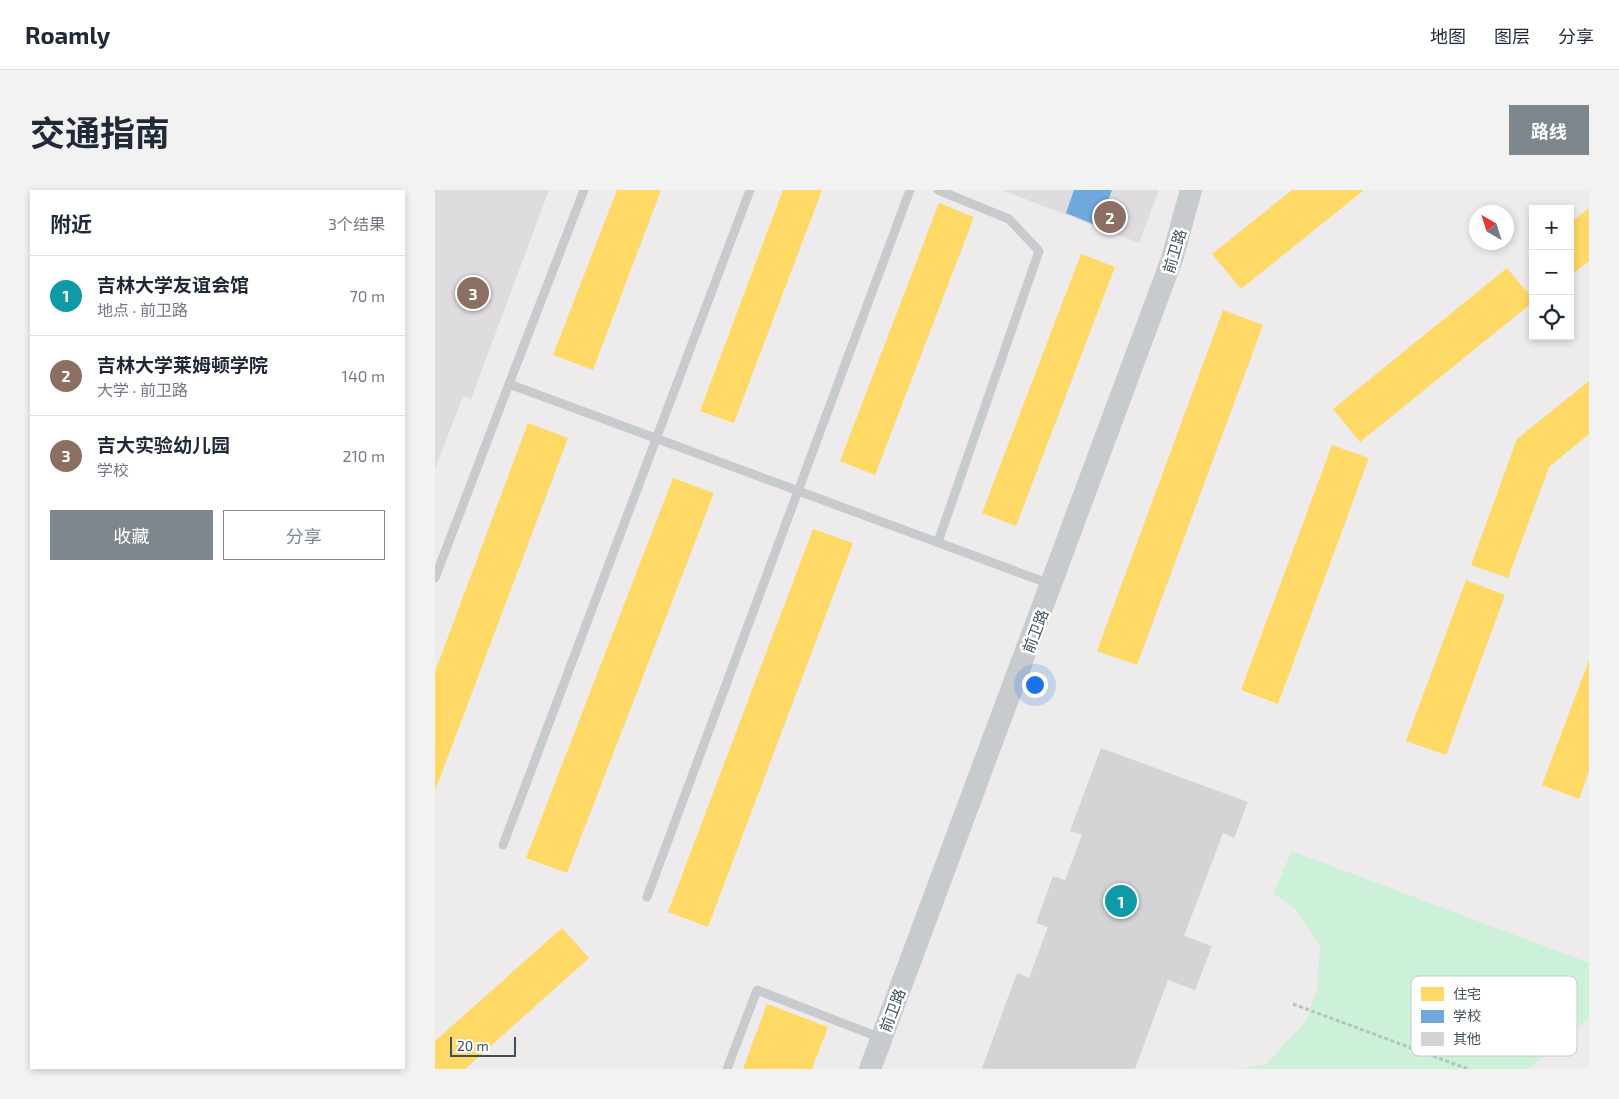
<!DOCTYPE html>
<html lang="zh">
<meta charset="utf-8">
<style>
body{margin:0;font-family:"Exo 2","Noto Sans SC",sans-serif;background:#f2f2f3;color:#1f2937}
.controls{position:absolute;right:15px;top:15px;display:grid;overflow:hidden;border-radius:0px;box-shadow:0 2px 8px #0003}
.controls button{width:45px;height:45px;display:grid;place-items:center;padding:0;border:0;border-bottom:1px solid #e0e1e3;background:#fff;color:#1f2937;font:25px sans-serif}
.compass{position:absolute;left:1034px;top:15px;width:45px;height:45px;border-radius:50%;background:#fff;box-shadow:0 2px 8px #0003;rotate:321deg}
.scale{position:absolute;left:15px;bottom:12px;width:66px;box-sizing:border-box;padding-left:5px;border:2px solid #41505b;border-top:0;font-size:14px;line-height:18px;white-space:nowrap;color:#41505b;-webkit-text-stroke:4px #fff;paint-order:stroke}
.you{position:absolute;left:599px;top:494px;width:18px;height:18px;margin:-12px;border:4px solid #fff;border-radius:50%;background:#1a73e8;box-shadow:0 0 0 8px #1a73e833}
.badge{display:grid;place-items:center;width:32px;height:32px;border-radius:50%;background:#7e868e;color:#fff;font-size:16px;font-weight:700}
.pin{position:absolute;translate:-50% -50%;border:2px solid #fff;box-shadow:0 1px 5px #0006}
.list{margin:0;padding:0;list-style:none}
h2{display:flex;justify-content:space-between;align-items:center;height:65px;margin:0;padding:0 20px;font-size:21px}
h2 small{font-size:16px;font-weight:400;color:#747a83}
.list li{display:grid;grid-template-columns:32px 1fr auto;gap:15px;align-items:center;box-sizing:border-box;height:80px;padding:0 20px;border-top:1px solid #e0e1e3}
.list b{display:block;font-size:19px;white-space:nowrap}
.list p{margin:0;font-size:16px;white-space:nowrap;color:#747a83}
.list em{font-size:16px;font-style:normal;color:#747a83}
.actions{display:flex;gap:10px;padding:15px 20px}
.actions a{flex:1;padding:11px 0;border:1px solid #7e868e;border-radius:0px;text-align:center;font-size:18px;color:#7e868e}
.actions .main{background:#7e868e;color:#fff}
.icon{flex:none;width:28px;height:28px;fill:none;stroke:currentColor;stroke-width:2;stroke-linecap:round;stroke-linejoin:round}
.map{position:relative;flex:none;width:1154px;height:879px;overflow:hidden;border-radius:0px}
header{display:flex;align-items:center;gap:30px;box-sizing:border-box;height:70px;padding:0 25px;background:#fff;border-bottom:1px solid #e0e1e3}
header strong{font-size:24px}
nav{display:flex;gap:28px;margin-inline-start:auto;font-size:18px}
.intro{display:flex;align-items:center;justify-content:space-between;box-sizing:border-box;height:120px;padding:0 30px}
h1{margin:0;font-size:35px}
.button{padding:12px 22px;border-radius:0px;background:#7e868e;color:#fff;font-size:18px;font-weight:700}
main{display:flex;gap:30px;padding:0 30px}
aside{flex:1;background:#fff;border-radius:0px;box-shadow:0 2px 8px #0003}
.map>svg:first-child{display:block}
</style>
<header>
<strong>Roamly</strong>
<nav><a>地图</a><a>图层</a><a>分享</a></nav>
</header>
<div class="intro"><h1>交通指南</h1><a class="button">路线</a></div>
<main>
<aside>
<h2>附近<small>3个结果</small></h2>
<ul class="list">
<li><span class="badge" style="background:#0f9aa8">1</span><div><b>吉林大学友谊会馆</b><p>地点 · 前卫路</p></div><em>70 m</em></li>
<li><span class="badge" style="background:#8d6e63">2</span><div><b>吉林大学莱姆顿学院</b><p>大学 · 前卫路</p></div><em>140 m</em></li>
<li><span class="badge" style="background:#8d6e63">3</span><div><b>吉大实验幼儿园</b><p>学校</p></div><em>210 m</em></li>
</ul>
<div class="actions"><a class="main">收藏</a><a>分享</a></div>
</aside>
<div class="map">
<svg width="1154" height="879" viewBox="0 0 1154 879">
<rect width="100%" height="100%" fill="#eeebec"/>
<!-- education -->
<g fill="#dfdcdf">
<polygon points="0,0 114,0 36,209 28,206 0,279"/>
<polygon points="567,0 724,0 704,53"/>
</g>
<!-- green -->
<polygon fill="#ccf0d8" points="857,661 1154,773 1154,828 1093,879 803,879 831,874 872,830 882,799 885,756 860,719 838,703"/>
<!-- homes -->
<g fill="#ffd966">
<polygon points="182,0 226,0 158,180 118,165"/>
<polygon points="348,0 387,0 299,233 265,221"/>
<polygon points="857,0 929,0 806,99 777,64"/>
<polygon points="504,13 539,27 440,285 405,271"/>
<polygon points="1154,18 1154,71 1136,85 1135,33"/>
<polygon points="646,64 680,77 581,336 547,323"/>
<polygon points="1072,78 1098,109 1098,112 925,252 898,219"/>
<polygon points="788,120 828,135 702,475 662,461"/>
<polygon points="1154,191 1154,244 1114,277 1073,388 1036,375 1082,249"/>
<polygon points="93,233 133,248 0,601 0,482"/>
<polygon points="897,255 934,268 843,514 806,500"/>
<polygon points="238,288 279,303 132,683 91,668"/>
<polygon points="378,339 418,353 273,737 233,722"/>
<polygon points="1031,390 1070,405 1011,565 971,551"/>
<polygon points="1154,470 1154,581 1144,609 1107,595"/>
<polygon points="127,738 154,768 30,879 0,879 0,851"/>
<polygon points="332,814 393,837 377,879 308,879"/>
</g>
<!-- schools -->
<polygon fill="#6fa8dc" points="639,0 677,0 663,36 631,23"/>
<!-- building -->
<polygon fill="#d4d4d6" points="666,558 813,612 799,648 788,643 749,746 777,756 760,800 733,790 700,879 550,879 547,878 582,783 594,788 613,737 601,733 618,686 630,690 647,645 635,641"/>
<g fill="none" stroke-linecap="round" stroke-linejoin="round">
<!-- path -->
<polyline stroke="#b3c3bd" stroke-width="3" stroke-dasharray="4 2.5" stroke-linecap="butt" points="858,814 1033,879"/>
<!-- service -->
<g stroke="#c7cbce" stroke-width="9">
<polyline points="503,0 574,29 604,61 503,352"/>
<polyline points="74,194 149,0"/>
<polyline points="0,388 74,194 615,394"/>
<polyline points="68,655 315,0"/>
<polyline points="212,707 475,0"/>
<polyline points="292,879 322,800 446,848"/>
</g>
<!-- tertiary -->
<polyline stroke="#c7cbce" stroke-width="22" points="435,879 737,69 756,0"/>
</g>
<g text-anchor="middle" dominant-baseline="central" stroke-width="5" stroke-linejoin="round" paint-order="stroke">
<!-- street labels -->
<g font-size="15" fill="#41505b" stroke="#fff">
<text transform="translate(739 61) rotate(-73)">前卫路</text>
<text transform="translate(600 441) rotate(-69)">前卫路</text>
<text transform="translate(457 820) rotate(-69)">前卫路</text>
</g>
</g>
<!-- legend -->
<rect x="976" y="786" width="166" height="80" rx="8" fill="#fff" stroke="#c6cace" stroke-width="1"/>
<rect x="986" y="797" width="23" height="14" fill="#ffd966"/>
<rect x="986" y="820" width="23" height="13" fill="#6fa8dc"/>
<rect x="986" y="842" width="23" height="14" fill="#d4d4d6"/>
<g font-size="14" fill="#41505b">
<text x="1018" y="809">住宅</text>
<text x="1018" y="831">学校</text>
<text x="1018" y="854">其他</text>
</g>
</svg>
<div class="controls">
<button>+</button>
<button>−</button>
<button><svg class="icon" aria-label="locate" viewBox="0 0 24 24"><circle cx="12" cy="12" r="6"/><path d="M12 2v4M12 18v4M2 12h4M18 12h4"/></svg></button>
</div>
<svg class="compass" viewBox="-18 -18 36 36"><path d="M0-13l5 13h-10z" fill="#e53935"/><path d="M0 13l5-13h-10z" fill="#747a83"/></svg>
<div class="scale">20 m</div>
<div class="you"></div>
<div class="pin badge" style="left:686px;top:711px;background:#0f9aa8">1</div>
<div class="pin badge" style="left:675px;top:27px;background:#8d6e63">2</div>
<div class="pin badge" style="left:38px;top:103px;background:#8d6e63">3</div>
</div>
</main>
